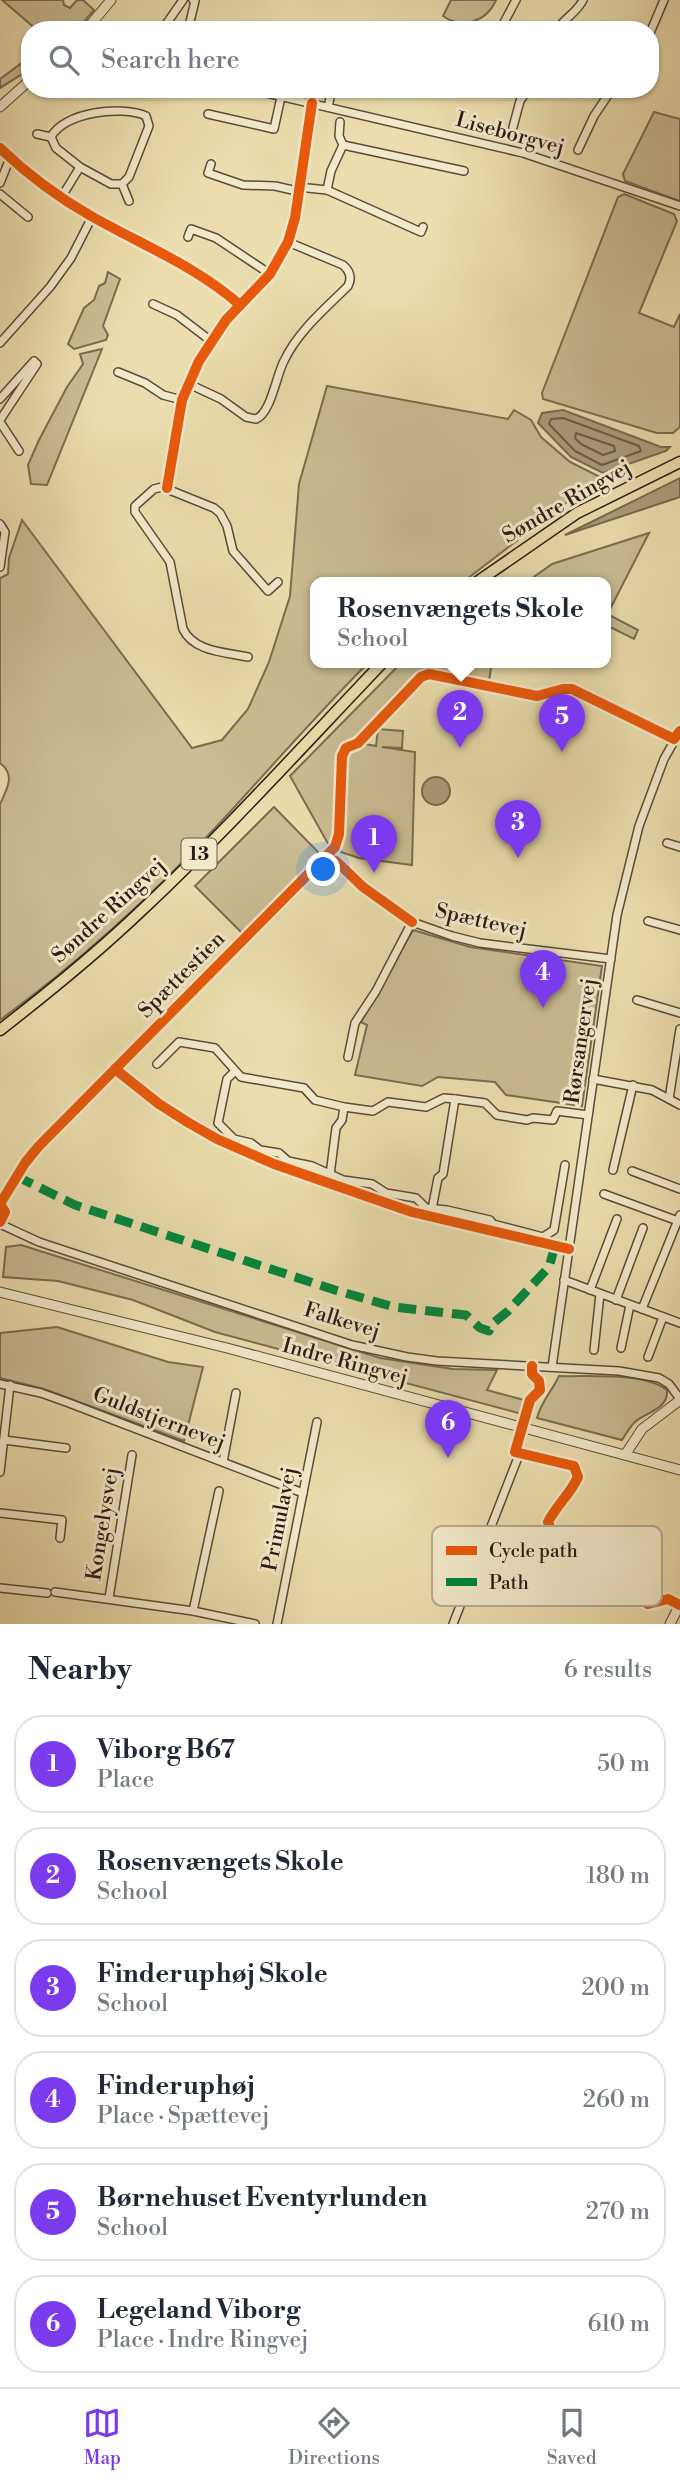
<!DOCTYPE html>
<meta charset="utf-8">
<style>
body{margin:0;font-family:"Libre Bodoni",serif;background:#f6f6f7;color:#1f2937}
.you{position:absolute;left:324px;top:870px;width:24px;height:24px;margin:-18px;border:5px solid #fff;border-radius:50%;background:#1a73e8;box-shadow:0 0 0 10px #1a73e833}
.badge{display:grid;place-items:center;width:46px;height:46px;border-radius:50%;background:#7c3aed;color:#fff;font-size:23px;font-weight:700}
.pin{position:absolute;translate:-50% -58px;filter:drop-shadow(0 2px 4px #0008)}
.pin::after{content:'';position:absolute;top:37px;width:24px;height:21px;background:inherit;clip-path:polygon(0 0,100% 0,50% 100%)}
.popup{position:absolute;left:310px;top:577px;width:301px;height:91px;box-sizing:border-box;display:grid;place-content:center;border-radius:14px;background:#fff;filter:drop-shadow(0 2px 5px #0005);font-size:23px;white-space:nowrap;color:#747a83}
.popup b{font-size:26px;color:#1f2937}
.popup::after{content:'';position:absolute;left:50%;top:100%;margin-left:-14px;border:14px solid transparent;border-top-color:#fff}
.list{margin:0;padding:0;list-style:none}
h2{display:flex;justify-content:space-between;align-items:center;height:91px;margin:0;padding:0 28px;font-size:30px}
h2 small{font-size:23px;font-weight:400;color:#747a83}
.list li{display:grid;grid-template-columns:46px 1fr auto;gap:21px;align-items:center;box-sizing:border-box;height:98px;margin:0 14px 14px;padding:0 14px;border:2px solid #e0e1e3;border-radius:28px}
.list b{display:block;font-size:26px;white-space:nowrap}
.list p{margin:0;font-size:23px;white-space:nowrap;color:#747a83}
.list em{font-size:23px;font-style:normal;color:#747a83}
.icon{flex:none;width:38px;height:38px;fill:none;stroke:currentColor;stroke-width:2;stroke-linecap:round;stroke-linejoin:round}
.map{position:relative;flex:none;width:680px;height:1624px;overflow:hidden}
.search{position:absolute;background:#fff;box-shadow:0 2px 5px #0004;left:21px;right:21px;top:21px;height:77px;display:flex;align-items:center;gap:18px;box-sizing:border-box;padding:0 24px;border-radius:28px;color:#747a83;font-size:26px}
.sheet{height:763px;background:#fff}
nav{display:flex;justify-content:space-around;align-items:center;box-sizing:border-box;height:98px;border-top:2px solid #e0e1e3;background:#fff;font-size:19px;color:#747a83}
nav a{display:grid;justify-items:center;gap:4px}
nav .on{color:#7c3aed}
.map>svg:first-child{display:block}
</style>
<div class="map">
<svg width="680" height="1624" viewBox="0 0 680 1624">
<rect width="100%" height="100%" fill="#ebddad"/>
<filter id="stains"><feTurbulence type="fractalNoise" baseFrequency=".00286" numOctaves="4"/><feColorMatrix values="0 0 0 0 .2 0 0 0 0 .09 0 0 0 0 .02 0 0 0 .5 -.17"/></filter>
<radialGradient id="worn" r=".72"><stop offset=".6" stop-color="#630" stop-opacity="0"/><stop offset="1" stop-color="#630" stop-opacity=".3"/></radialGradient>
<!-- green -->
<g fill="#cabc93" stroke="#7a6c53" stroke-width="2">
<polygon points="2,0 63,0 64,5 70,8 77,0 83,0 94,10 77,30 37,30"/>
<path d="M451,0h45c-9,21 -33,30 -53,16z"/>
<polygon points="30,57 30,69 0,88 0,79"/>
<polygon points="654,112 680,119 680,201 625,181 623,174"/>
<polygon points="624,194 674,214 677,221 639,313 674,327 680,314 680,427 673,433 657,433 543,399 542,393 618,197"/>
<polygon points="108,272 120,279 103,326 108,335 106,340 74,349 68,344 84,308 94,300 99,286 105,283"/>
<polygon points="102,349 47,485 31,484 28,465 39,440 67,387 83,364 80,354"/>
<path d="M327,386l181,33 6,-9 17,10 10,17 29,25 30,15 -137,105h-148v80h54c-53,53 -101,109 -152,164 -65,70 -139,137 -217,194v-216c7,-15 16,-29 0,-41v-185l8,-4 1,-16 13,-38 170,228 30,-8 26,-31 21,-47 21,-66 9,-112z"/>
<polygon points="649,533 605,619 605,582 527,582 552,564"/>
<polygon points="611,616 638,630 634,639 606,625"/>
<polygon points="402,662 492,662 489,681 427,667 419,671 340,754 336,833 331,849 290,776"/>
<polygon points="378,729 403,731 402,748 382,747 415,752 412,865 359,858 341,852 345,755 360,743 376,746"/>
<polygon points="274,807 321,855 243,934 195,886"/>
<polygon points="413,930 470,947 602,966 582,1106 506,1095 495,1082 438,1077 422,1086 355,1075 367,1025 361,1022"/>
<polygon points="21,1245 380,1358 453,1369 497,1370 487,1390 524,1400 522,1414 215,1332 133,1300 58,1281 3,1277 6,1247"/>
<polygon points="57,1327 168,1362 203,1367 184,1441 44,1389 0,1378 0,1333"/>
<path d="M559,1376c30,1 84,-4 108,14 2,18 -19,22 -31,31 -6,5 -9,12 -14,19l-85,-22c4,-16 15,-27 22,-42z"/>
</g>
<!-- water -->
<g fill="#aa9b79" stroke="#776850" stroke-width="2">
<polygon points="563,410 661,447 670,447 666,451 603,473 571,457 538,423 542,413"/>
<polygon points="680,478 680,497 565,535"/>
<circle cx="436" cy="791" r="14"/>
</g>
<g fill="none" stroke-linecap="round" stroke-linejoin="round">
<!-- shore -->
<g stroke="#6a5c46" stroke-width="2">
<polygon points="563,418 639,446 641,451 602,465 575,451 549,424 551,419"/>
<polygon points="576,433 614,446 615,451 603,455 581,444 575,438"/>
</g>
<defs>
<g id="minor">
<polyline points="162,30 183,0"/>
<polyline points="188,30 195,1 193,0"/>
<polyline points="500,30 516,0"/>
<path d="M557,30c7,-12 20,-17 26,-30"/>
<polyline points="650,33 664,0"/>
<polyline points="249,89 523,153 680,206"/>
<polyline points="328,107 332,89"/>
<polyline points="208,114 274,129 281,97"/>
<polyline points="513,127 520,101 528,89"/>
<polyline points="37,134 51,137"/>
<polyline points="343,145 464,171"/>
<path d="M0,148c28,27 58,49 91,68 51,29 105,50 149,89"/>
<polyline points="578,150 594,116 612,89"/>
<polyline points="211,164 208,173 243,185 275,186 297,191"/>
<polyline points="0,183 10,158"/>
<polyline points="122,184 129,201"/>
<polyline points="298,187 327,190 421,232 423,227"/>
<polyline points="327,190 331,171 343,145 339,136 340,122"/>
<polyline points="0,194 28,217"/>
<path d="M61,198l19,-31 31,17h11l7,-7 20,-51 -3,-10c-24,-11 -82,-4 -95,21l5,11 24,19"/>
<polyline points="188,237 191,229 216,238 270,274"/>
<polyline points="153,304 177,315 211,341"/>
<polyline points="0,343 50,287 71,258 92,217"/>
<polyline points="118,372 145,383 163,395 182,400"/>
<path d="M189,384l32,15 25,18 10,2c15,-6 20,-43 28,-58 14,-30 41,-52 64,-75 4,-8 2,-15 -5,-21l-55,-23"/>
<polyline points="0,399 34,361 37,364 0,420"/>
<polyline points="0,422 19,451"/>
<polyline points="167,488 182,400 199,361 226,320 270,274 288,242 295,218 312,103"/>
<polyline points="0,524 5,532 0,567"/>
<path d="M248,657c-23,-5 -54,-5 -65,-28l-13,-67 -35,-50v-6l19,-17 8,-2 52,21 6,5 7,13 6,25 35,40 10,-9"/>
<polyline points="667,843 680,847"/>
<polyline points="648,921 680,930"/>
<polyline points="637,1000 680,1013"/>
<polyline points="348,1057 355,1023 376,991 412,922 452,936 480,943 611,959"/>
<polyline points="157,1064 179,1042 215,1048 241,1077 304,1088 315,1100 344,1107 373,1111 388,1102 426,1107 444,1098 455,1099 485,1103 497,1115 527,1120 533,1118 553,1120 557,1111 588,1115"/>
<polyline points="235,1071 227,1079 218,1123 234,1139 251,1143 260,1150 279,1153 288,1161 312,1166 343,1180 372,1184 386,1193 416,1198 426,1208 447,1210 490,1220 493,1224 543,1237 554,1230 565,1165"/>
<polyline points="593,1079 652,1090 680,1105"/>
<polyline points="669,1099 680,1029"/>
<polyline points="613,1170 633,1085"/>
<polyline points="632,1171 680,1189"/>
<polyline points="330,1175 336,1128 342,1120 344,1107"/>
<polyline points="604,1194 678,1221"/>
<polyline points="432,1209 438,1178 443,1174 455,1099"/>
<polyline points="0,1224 39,1242 352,1345 407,1357 437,1361 619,1371 659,1378 669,1384 680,1399"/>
<polyline points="564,1280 680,1323"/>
<polyline points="590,1290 617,1219"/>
<polyline points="616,1300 643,1228"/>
<polyline points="642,1309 680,1215"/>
<polyline points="621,1348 630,1305"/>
<polyline points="594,1350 600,1294"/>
<polyline points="648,1357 663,1317"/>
<polyline points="552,1367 617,915 639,826 664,759 680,731"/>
<polyline points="0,1384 41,1393 69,1403 303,1493"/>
<polyline points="4,1440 66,1448"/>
<polyline points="223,1462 236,1393"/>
<polyline points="0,1472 10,1385"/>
<polyline points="0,1513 62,1520 60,1538"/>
<polyline points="0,1588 47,1593"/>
<polyline points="55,1592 193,1611 255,1624"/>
<polyline points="109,1598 132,1455"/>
<polyline points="193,1611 219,1491"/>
<polyline points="277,1624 317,1422"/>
<polyline points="453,1624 517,1460"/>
</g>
<g id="tertiary">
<polyline points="86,30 111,0"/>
<polyline points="0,107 30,80"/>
<polyline points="0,1292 227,1348 680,1470"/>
<polyline points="625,1455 642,1429 680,1400"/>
<polyline points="670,1624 680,1604"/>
</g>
<g id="primary">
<polyline points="477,582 577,513 680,462"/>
<path d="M0,1030c49,-38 97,-77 142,-120 84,-79 161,-164 241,-248"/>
</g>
</defs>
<!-- minor casing -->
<use href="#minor" stroke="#5b4c3a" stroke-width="10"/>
<!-- tertiary casing -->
<use href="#tertiary" stroke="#5b4c3a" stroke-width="11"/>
<!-- primary casing -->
<use href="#primary" stroke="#2b1c13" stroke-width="13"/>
<!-- minor -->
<use href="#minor" stroke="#f2e9ca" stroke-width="7"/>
<!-- tertiary -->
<use href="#tertiary" stroke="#f2e9ca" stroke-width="9"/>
<!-- primary -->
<use href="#primary" stroke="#ebddad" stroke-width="10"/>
<!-- quiet -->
<polyline stroke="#00873e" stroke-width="9" stroke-dasharray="18 9" stroke-linecap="butt" points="16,1176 75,1205 335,1290 394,1307 466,1315 480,1328 489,1331 492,1324 508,1311 549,1267 555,1246"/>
<defs>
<g id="cycleway">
<path d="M0,148c28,27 58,49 91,68 51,29 105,50 149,89"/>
<polyline points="167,488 182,400 199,361 226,320 270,274 288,242 295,218 312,103"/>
<polyline points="325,859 336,861 363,887 412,922"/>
<polyline points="115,1069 159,1104 189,1123 217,1139 274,1164 412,1212 569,1249"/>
<polyline points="0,1222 5,1212 0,1204 25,1163 38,1147 335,847 339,834 342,756 346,748 358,743 421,677 429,674 537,696 563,689 572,689 674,739 680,731"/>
<path d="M532,1366v8l7,7 1,9 -10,10 -15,52 59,14 4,11c-9,19 -20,26 -30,45l4,11 -5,9 3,8 52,25 4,6 42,23 20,-5 12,6"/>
</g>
</defs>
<!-- cycleway casing -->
<use href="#cycleway" stroke="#f2e9ca" stroke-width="15"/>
<!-- cycleway -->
<use href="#cycleway" stroke="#e8590c" stroke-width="10"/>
</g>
<g text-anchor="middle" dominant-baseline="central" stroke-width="6" stroke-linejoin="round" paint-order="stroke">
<!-- shield labels -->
<rect fill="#f2e9ca" stroke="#675a4a" stroke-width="2" x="181.5" y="838.5" width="35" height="31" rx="5"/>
<g font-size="19" font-weight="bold" fill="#2b1c13">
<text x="199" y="854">13</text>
</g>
<!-- street labels -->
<g font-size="21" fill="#2b1c13" stroke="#f2e9ca">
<text transform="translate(510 134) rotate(15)">Liseborgvej</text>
<text transform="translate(567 502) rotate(-30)">Søndre Ringvej</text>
<text transform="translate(109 911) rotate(-42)">Søndre Ringvej</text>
<text transform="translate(481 921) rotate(13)">Spættevej</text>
<text transform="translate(182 975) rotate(-45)">Spættestien</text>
<text transform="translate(581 1041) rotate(-82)">Rørsangervej</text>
<text transform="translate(342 1321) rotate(17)">Falkevej</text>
<text transform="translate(345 1362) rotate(15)">Indre Ringvej</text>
<text transform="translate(159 1419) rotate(21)">Guldstjernevej</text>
<text transform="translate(280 1519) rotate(-79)">Primulavej</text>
<text transform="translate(103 1524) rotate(-81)">Kongelysvej</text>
</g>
</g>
<!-- legend -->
<rect x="432" y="1526" width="230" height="80" rx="10" fill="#f2e9ca" stroke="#b6ac93" stroke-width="2"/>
<rect x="446" y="1546" width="31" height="9" fill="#e8590c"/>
<rect x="446" y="1578" width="31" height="8" fill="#00873e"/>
<g font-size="19" fill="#2b1c13">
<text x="489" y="1557">Cycle path</text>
<text x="489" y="1589">Path</text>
</g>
<rect width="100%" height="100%" filter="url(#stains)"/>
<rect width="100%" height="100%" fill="url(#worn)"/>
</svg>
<div class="you"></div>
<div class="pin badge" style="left:374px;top:873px">1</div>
<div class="pin badge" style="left:460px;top:748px">2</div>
<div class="popup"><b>Rosenvængets Skole</b>School</div>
<div class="pin badge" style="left:518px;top:858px">3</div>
<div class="pin badge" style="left:543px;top:1008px">4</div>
<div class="pin badge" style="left:562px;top:752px">5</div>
<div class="pin badge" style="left:448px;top:1458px">6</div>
<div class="search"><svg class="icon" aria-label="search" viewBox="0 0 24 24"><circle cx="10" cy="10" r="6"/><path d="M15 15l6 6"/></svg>Search here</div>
</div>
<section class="sheet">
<h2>Nearby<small>6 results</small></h2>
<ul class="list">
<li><span class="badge">1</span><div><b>Viborg B67</b><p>Place</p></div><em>50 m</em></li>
<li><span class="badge">2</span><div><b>Rosenvængets Skole</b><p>School</p></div><em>180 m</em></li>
<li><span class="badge">3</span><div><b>Finderuphøj Skole</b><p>School</p></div><em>200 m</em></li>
<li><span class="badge">4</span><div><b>Finderuphøj</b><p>Place · Spættevej</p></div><em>260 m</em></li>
<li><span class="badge">5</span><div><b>Børnehuset Eventyrlunden</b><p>School</p></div><em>270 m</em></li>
<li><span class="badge">6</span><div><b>Legeland Viborg</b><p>Place · Indre Ringvej</p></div><em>610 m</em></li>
</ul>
</section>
<nav>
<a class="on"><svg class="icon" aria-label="map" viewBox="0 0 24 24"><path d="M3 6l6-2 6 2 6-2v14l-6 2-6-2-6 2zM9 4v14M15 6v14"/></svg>Map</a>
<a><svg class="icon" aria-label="directions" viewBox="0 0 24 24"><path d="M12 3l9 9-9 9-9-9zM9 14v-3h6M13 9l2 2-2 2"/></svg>Directions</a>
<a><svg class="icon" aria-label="saved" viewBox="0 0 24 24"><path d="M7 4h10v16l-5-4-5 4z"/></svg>Saved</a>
</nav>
